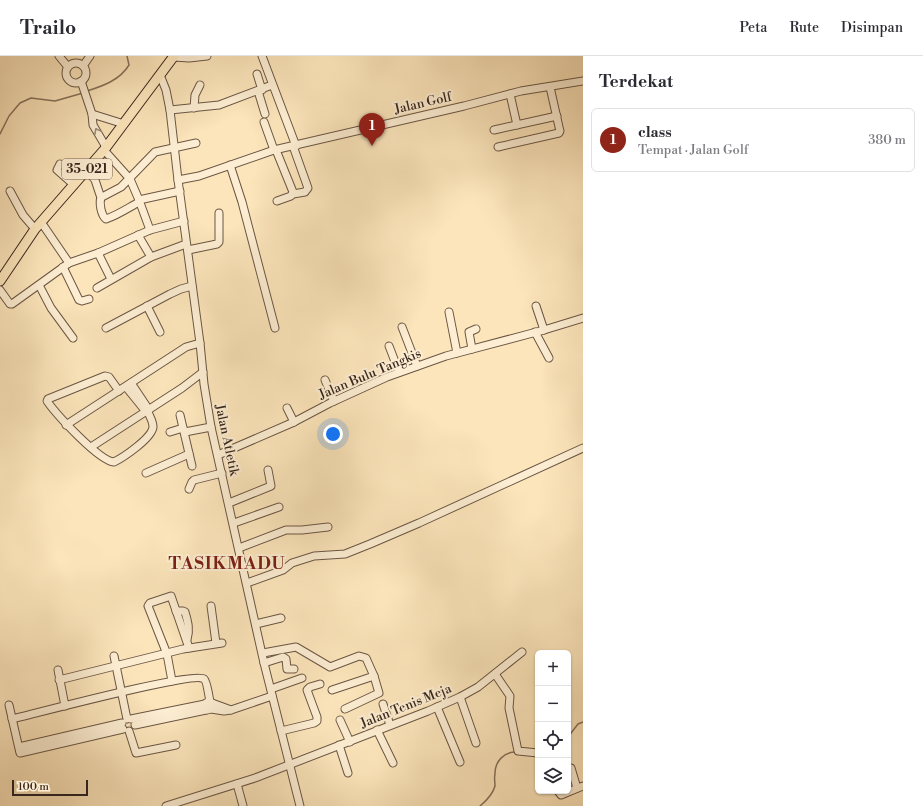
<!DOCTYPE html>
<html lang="id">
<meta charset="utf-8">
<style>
body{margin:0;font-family:"Libre Bodoni",serif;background:#f7f7f7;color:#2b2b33}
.controls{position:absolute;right:12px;bottom:12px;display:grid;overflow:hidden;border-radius:6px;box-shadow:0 1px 3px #0004}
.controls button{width:36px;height:36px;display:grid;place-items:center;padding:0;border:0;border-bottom:1px solid #e1e1e2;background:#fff;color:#2b2b33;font:20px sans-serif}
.scale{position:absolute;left:12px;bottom:10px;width:76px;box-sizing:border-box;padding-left:4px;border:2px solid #39271d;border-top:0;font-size:11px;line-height:14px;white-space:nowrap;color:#39271d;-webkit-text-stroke:3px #fdeed3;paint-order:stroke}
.you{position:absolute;left:333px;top:378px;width:14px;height:14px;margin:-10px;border:3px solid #fff;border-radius:50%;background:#1a73e8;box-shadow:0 0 0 6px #1a73e833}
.badge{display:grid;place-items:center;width:26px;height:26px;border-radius:50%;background:#8f2418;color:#fff;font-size:13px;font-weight:700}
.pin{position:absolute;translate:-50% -33px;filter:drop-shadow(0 1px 2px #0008)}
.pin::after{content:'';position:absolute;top:21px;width:14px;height:12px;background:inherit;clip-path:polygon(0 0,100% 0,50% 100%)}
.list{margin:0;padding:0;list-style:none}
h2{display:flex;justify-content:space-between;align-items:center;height:52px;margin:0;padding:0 16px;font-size:17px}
h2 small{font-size:13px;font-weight:400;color:#7c7c81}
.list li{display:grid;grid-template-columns:26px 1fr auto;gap:12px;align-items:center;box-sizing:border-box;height:64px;margin:0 8px 8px;padding:0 8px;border:1px solid #e1e1e2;border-radius:6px}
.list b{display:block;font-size:15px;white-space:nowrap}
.list p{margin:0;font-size:13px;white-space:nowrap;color:#7c7c81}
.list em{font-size:13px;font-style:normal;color:#7c7c81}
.icon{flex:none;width:22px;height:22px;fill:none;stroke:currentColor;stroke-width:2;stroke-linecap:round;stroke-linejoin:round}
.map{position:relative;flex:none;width:583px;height:750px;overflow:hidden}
header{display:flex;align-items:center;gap:24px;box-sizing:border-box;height:56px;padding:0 20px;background:#fff;border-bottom:1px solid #e1e1e2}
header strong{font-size:19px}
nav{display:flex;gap:22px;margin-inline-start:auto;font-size:14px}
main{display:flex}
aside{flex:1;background:#fff}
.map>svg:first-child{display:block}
</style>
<header>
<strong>Trailo</strong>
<nav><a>Peta</a><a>Rute</a><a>Disimpan</a></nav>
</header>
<main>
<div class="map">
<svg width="583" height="750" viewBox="0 0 583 750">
<rect width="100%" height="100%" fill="#fce5bb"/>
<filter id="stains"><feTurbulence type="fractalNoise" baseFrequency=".005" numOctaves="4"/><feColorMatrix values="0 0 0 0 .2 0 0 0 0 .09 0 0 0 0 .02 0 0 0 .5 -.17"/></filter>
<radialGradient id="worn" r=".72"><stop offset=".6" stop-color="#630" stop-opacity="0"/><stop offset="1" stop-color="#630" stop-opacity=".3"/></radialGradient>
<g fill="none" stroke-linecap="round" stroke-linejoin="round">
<!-- stream -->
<g stroke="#86725b" stroke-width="1.5">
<path d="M87,35c16,-5 33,-11 42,-26l-2,-9"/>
<polyline points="0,78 9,60 20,47 31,42 55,45 83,37"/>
<polyline points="568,681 578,668 583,666"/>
<path d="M480,750c6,-5 13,-12 15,-20 0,-4 -1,-8 0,-12 0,-13 9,-22 21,-22"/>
</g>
<defs>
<g id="minor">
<polyline points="59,0 68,11"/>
<polyline points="262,0 296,90"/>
<polyline points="174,1 189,2 207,0"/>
<circle cx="76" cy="17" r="10"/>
<polyline points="83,10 90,0"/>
<polyline points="257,18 262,34"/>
<polyline points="160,19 166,34 170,54 178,124 200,287 204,328 211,371 264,607 300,750"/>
<polyline points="81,25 92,58 93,69 106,91"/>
<polyline points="258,35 265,58"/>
<polyline points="510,38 517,69"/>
<polyline points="194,52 195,39 200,29"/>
<polyline points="170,54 219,49 272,29"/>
<polyline points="92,58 124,68"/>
<polyline points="264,66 274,94"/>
<polyline points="494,74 557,60"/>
<polyline points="498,91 559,77 560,75 559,71 550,31"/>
<polyline points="104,94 130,123 139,144 150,174"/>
<polyline points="276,94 293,136 291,140 277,145"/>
<polyline points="60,108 57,114 74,129"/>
<polyline points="230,109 242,146 275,272"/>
<polyline points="87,114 95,124 100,139 102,141 121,131 155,96 196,87"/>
<polyline points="178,124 199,120 274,94 464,50 521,35 583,25"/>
<polyline points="10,135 23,159 35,173"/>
<polyline points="293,138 305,136 308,132 293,90"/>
<path d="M101,141c-2,6 0,18 5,22 12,-4 22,-11 33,-17"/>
<polyline points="139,144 180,135"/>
<polyline points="41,166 69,207"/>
<polyline points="138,179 151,201"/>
<polyline points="188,194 217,188 219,186 219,157"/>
<polyline points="98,197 111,223"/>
<polyline points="63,211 79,244 82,245 89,243"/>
<polyline points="39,229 51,252 73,282"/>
<polyline points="97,232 151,201 186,188"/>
<polyline points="0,234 10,248 12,248 69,207 98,197 150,174 184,165"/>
<polyline points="147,250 160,276"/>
<polyline points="536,250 544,274"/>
<polyline points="449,256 457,297"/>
<polyline points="402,271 417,310"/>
<polyline points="106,272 170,238 181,233 192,230"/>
<polyline points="535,276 549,302"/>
<polyline points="389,290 399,316"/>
<polyline points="472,293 469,276 476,273"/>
<polyline points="325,324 334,345"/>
<polyline points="126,331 143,352 147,354"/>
<path d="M119,335l-10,-14 -4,-1 -57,23 -1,2c9,13 52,60 67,61 10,-5 38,-24 39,-35 0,-8 -6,-13 -6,-20l-16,-24"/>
<polyline points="287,352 294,366"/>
<polyline points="180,359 192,410"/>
<polyline points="66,369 186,291 200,287"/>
<polyline points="170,376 183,372"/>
<polyline points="185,376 211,371"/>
<polyline points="91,391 182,332 203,316"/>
<polyline points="218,399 294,366 330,347 387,321 446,300 544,274 583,262"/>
<polyline points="146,417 189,398"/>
<polyline points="189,433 192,426 194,424 222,417"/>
<polyline points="229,447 271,430 268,414"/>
<polyline points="234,467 279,451"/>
<polyline points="239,492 286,474 302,474 328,471"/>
<polyline points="247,527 283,514 292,507 314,500 345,498 370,488 419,467 583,392"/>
<polyline points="211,550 216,587"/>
<path d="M176,555h7l2,1c3,10 5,18 2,28"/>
<polyline points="256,568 281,562"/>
<polyline points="263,597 296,591 330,611 359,600 366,602 374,620 332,634"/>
<polyline points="114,600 127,663"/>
<polyline points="264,607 283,601 286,603 287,613 294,613"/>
<polyline points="58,614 65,650"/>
<polyline points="495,618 510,640 509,652 518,695 538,697"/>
<polyline points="59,624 183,593 222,587"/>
<polyline points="172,625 167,598 148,550 150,547 171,540 189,592"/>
<polyline points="271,633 302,622"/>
<polyline points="460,641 476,687"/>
<polyline points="212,647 231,654"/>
<polyline points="383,648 390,669"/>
<polyline points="9,649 20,697 123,673"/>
<polyline points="437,651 460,706"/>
<polyline points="211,653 212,647 208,646 206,647 204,651 207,654 211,653 224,655 231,654 272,640"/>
<polyline points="345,653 379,637 374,620"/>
<path d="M12,663c22,-5 182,-48 192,-40 3,2 5,18 6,23"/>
<polyline points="131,663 205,648"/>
<polyline points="340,664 350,686"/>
<polyline points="135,669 206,654"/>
<polyline points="377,674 393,707"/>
<polyline points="129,675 136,697 176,689"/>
<polyline points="281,675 314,667 317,665 317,661 307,634 310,631 320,628"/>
<polyline points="339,689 348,717"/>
<polyline points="19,691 122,667"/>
<polyline points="571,712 577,732"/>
<polyline points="237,728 243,750"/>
<polyline points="558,735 561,739 583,730"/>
<polyline points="166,750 255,722 428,655 460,641 478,631 522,596"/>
</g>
<polyline id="major" points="0,225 35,173 104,94 174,0"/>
</defs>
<!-- minor casing -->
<use href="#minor" stroke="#6a5644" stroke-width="9"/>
<!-- major casing -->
<use href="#major" stroke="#39271d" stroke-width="11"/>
<!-- minor -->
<use href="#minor" stroke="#fdeed3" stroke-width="7"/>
<!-- major -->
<use href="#major" stroke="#fce5bb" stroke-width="9"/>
</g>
<!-- one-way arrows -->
<defs><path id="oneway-chevron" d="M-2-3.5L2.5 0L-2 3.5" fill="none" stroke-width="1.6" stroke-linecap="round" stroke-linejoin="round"/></defs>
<use stroke="#9b8a78" href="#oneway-chevron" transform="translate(97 75) rotate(-118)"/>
<g text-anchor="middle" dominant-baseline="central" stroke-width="4" stroke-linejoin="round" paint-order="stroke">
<!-- shield labels -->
<rect fill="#fdeed3" stroke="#746354" stroke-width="1" x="62" y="103" width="50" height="20" rx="3"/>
<g font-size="12" font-weight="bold" fill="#39271d">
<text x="87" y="113">35-021</text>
</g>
<!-- street labels -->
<g font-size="13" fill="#39271d" stroke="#fdeed3">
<text transform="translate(423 47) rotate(-13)">Jalan Golf</text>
<text transform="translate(370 318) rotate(-23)">Jalan Bulu Tangkis</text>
<text transform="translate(227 384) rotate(78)">Jalan Atletik</text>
<text transform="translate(406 650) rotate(-22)">Jalan Tenis Meja</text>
</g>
<!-- district labels -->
<g font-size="17" font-weight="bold" letter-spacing="1" fill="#7a1f14" stroke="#fdeed3">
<text x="227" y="508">TASIKMADU</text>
</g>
</g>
<rect width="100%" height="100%" filter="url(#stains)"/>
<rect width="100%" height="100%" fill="url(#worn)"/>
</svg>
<div class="controls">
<button>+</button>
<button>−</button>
<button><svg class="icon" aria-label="locate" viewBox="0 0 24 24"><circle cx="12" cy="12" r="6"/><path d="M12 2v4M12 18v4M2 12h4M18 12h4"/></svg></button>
<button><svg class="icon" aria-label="layers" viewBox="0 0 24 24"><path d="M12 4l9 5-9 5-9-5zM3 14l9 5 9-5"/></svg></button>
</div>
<div class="scale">100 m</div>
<div class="you"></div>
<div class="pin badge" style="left:372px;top:90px">1</div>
</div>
<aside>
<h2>Terdekat<small></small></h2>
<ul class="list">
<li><span class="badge">1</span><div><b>class</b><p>Tempat · Jalan Golf</p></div><em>380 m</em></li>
</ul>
</aside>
</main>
